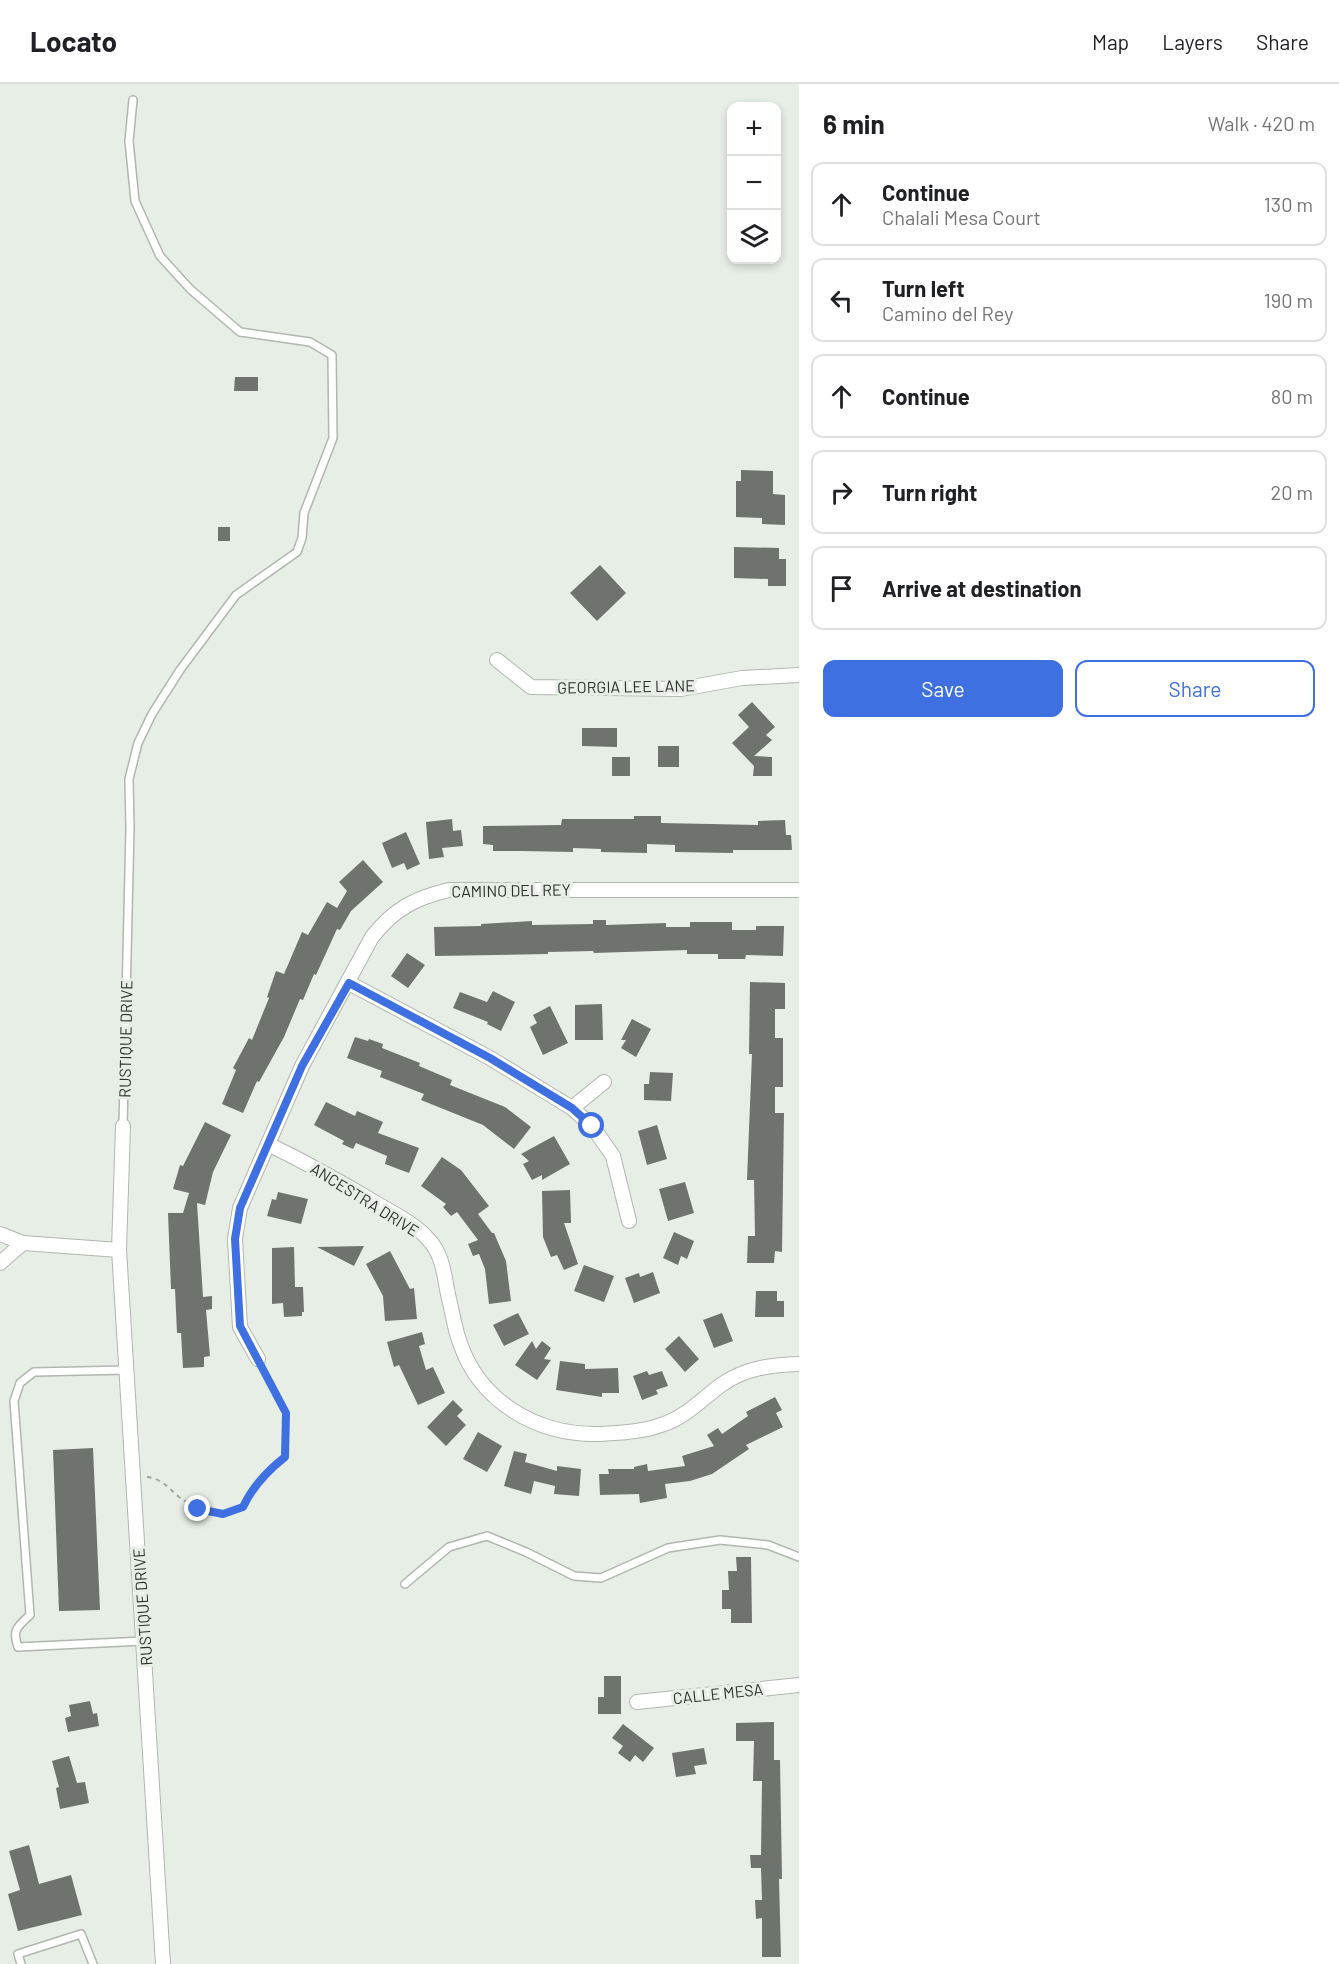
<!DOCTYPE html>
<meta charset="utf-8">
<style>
body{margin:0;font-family:Barlow,sans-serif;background:#f6f6f6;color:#202124}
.controls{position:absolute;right:18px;top:18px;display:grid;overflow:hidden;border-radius:12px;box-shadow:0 3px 9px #0003}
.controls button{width:54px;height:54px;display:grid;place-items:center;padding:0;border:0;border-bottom:2px solid #e0e0e0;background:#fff;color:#202124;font:30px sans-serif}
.stop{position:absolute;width:18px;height:18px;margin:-14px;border:4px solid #3e70e1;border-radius:50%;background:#fff}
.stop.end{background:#3e70e1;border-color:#fff;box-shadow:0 2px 6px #0008}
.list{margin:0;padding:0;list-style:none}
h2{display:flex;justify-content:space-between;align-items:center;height:78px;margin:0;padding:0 24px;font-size:26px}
h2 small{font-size:20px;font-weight:400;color:#757577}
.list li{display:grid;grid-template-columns:39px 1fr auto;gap:18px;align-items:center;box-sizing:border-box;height:84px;margin:0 12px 12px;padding:0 12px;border:2px solid #e0e0e0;border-radius:12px}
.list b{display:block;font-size:22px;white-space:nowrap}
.list p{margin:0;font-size:20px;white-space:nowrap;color:#757577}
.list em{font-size:20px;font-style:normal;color:#757577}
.actions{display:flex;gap:12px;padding:18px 24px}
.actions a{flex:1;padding:14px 0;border:2px solid #3e70e1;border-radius:12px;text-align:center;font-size:21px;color:#3e70e1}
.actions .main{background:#3e70e1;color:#fff}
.icon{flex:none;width:33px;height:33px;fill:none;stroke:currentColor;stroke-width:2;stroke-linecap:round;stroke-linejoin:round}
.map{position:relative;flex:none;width:799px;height:1880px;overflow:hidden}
header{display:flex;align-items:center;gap:36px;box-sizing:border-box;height:84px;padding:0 30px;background:#fff;border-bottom:2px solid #e0e0e0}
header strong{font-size:28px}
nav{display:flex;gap:33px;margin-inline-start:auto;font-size:21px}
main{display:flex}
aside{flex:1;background:#fff}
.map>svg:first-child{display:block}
</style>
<header>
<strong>Locato</strong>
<nav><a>Map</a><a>Layers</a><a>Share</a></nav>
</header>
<main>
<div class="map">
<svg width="799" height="1880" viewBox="0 0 799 1880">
<rect width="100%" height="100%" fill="#e7eee6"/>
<!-- building -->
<g fill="#6e746d">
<polygon points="235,293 258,293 258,307 234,307"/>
<polygon points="741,386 773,387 773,410 785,411 785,441 762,440 762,434 736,433 736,397 741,397"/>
<rect x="218" y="443" width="12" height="14"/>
<polygon points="734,463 779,464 779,475 786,475 786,502 768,502 768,495 734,494"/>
<polygon points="600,481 626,509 597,537 570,509"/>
<polygon points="752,618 775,643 766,651 772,656 754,672 772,673 772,692 753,692 754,682 732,659 749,643 738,631"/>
<polygon points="582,644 617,644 617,663 582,662"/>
<rect x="658" y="662" width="21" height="21"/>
<rect x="612" y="673" width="18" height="19"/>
<polygon points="634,732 661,732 661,739 758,741 758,737 785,736 786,751 791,751 792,766 733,766 733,769 675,768 675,761 647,760 647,769 601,768 601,765 573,764 573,768 521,767 493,767 493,761 483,760 483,742 561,741 562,735 634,735"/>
<polygon points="452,735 453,747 461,746 463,762 442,764 444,773 429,775 426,738"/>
<polygon points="406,748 420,780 407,786 404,779 392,784 382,759"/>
<polygon points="363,776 383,798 351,827 340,846 337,845 316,891 314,890 303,916 300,915 284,953 259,998 257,997 243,1029 222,1020 236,986 233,984 249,954 252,956 269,914 267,913 276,887 284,890 302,848 308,851 327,818 337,824 347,807 339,798"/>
<polygon points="593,836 606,836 606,841 666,839 666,843 690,843 690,838 732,838 732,846 756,846 756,842 784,842 783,872 746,871 745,875 718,875 718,870 687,870 687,866 594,869 593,867 548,868 548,870 435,872 434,843 481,842 481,840 532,837 532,841 593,840"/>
<polygon points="407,869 425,881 408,904 391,892"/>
<polygon points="750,898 785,899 785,925 775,925 775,954 783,954 783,1003 775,1003 775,1029 784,1029 782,1168 775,1167 774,1179 747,1179 748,1152 755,1152 754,1096 747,1096 752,970 749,970"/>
<polygon points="493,907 515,918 501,947 487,940 488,938 453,924 460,908 487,918"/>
<polygon points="602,920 603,956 575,956 575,921"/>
<polygon points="550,922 568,959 543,971 530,943 537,939 533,931"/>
<polygon points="632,935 651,945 636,973 621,964 626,956 621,956"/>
<polygon points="355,953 368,957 369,955 383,960 382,964 420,979 419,982 452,996 450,1001 505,1023 531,1043 514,1065 483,1041 421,1016 424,1010 380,993 382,987 347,974"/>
<polygon points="650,988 673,989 671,1017 644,1016 644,1000 649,1000"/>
<polygon points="326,1018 355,1032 357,1027 383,1038 378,1049 419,1064 409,1089 385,1080 387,1072 356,1059 353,1065 342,1060 344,1057 314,1041"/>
<polygon points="205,1038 231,1051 213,1088 205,1121 197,1119 203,1213 212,1212 212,1225 206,1226 210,1272 204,1273 204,1283 183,1284 181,1249 177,1249 175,1205 171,1205 168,1129 183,1129 189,1109 173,1105 180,1081 183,1082"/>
<polygon points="657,1041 667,1075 647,1081 638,1047"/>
<polygon points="554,1052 570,1080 542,1096 542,1091 532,1096 523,1080 529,1077 521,1070"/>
<polygon points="442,1073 461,1086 489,1122 478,1130 492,1149 494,1149 506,1177 511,1217 489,1220 485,1185 479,1170 473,1172 468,1160 478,1156 457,1128 451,1132 443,1123 446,1120 421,1102"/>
<polygon points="685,1098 694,1129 668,1137 659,1105"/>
<polygon points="570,1106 571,1139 564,1139 578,1180 564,1186 557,1171 551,1173 543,1153 542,1107"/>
<polygon points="278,1108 308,1115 301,1140 267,1132 272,1115 276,1116"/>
<polygon points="674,1148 694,1157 687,1175 681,1172 678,1181 663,1174"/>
<polygon points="364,1162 354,1182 317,1163"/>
<polygon points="294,1163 295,1203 303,1203 304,1228 302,1228 302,1232 284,1233 283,1219 272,1220 272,1164"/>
<polygon points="390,1167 410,1205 414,1204 417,1235 385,1237 383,1212 366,1180"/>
<polygon points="584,1181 614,1192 604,1218 574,1207"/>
<polygon points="653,1188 660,1209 634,1219 625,1194 639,1189 640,1193"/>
<polygon points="756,1207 777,1207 777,1217 784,1217 784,1233 755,1233"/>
<polygon points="518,1229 529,1250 504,1262 493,1241"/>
<polygon points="722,1229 733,1257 714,1264 703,1236"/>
<polygon points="422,1248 425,1260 419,1262 426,1286 433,1283 445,1309 418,1321 399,1281 394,1283 387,1258"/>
<polygon points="679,1252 699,1275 685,1288 665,1265"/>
<polygon points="532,1257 536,1265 542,1257 551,1264 544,1275 551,1276 537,1296 515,1281"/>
<polygon points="560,1277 585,1280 585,1285 618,1284 619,1309 602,1309 602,1313 556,1306"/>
<polygon points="647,1287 649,1291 662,1287 668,1302 656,1306 658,1310 642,1316 633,1292"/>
<polygon points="775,1313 782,1326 776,1329 783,1343 746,1361 749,1365 712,1390 690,1397 665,1400 667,1414 640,1419 639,1410 600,1411 599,1390 609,1390 608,1385 634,1385 634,1383 647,1380 648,1387 685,1382 682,1372 714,1362 707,1351 718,1344 722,1350 748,1332 746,1328"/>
<polygon points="453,1316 463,1326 457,1332 466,1341 446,1362 427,1343"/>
<polygon points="478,1348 502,1362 487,1388 463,1375"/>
<polygon points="93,1364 100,1526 59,1527 53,1366"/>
<polygon points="514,1367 527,1370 525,1378 557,1387 557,1382 581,1385 579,1412 554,1410 555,1402 534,1397 531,1410 504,1402"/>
<polygon points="736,1473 751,1473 752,1539 731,1539 731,1525 722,1525 722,1506 729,1506 728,1487 737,1487"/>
<polygon points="604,1592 621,1592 621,1630 598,1630 598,1613 604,1613"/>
<polygon points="90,1617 93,1630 97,1629 99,1642 68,1648 65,1634 71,1632 69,1621"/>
<polygon points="774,1638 774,1676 780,1676 782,1795 779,1795 781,1873 762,1873 762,1834 756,1835 755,1816 762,1816 761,1784 751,1784 750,1771 761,1771 762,1697 753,1697 754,1657 736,1657 736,1639"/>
<polygon points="623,1640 654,1664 643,1678 635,1671 630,1678 618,1669 623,1662 612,1654"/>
<polygon points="704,1664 707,1680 694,1682 696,1690 676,1693 672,1669"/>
<polygon points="69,1672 77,1699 85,1698 89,1719 60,1725 56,1704 59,1703 52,1677"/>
<polygon points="29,1761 39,1800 71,1791 82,1831 18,1847 8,1810 20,1806 9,1767"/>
</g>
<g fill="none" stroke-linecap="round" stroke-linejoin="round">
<defs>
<g id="service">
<polyline points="123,1042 130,744 129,695 138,659 152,630 180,586 236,511 297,468 302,454 304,429 333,354 332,271 310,258 240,248 190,205 160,172 135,117 129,57 133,16"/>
<path d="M127,1286l-93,2 -14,11 -6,18 16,214c-13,12 -18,15 -12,32l125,-6"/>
<polyline points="405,1500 449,1463 487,1452 526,1468 574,1492 601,1494 668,1464 720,1456 768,1461 799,1473"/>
<polyline points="21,1880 18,1870 81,1850 93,1880"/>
</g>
<g id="minor">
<polyline points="497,576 531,603 681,605 742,594 799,591"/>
<polyline points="349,899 490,974 572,1024 592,1042 613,1072 629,1137"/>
<polyline points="572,1024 604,998"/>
<polyline points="123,1042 119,1166 163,1880"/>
<path d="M268,1060c37,18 73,38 108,59 18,11 38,20 52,36 17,17 16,42 22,64 3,13 5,27 10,40 20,59 77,92 138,91 20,-1 44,-2 63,-9 24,-7 41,-26 60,-40 24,-17 49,-20 78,-21"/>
<polyline points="0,1150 23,1159 119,1166"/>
<polyline points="0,1179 23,1159"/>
<path d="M258,1275l-18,-32 -5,-88 5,-31 62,-142 70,-129c22,-28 43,-39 77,-47h350"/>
<polyline points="637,1618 799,1601"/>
</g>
</defs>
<!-- service casing -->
<use href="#service" stroke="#b0b7af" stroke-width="10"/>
<!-- minor casing -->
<use href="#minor" stroke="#b0b7af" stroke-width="16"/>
<!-- path -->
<path stroke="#a1a6a0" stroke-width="2" stroke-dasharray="4.5 4.5" stroke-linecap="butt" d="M147,1393c16,2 21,11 32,20 12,8 30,19 45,17 6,-1 13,-5 19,-7 10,-21 24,-36 42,-50l1,-44 -21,-41"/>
<!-- service -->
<use href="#service" stroke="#fff" stroke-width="7"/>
<!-- minor -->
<use href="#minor" stroke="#fff" stroke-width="14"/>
</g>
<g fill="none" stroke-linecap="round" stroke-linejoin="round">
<!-- route -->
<path stroke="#3e70e1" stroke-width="8" d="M198,1425l25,5 20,-7c10,-21 24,-36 42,-50l1,-44 -46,-87 -5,-87 5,-31 62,-142 47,-83 141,75 82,50 20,18"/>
</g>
<g text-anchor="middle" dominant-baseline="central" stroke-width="6" stroke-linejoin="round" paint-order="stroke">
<!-- street labels -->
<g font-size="16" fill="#2d2f2c" stroke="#e7eee6">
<text transform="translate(626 602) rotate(-1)">GEORGIA LEE LANE</text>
<text transform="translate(511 806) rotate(-1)">CAMINO DEL REY</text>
<text transform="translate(125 955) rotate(-89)">RUSTIQUE DRIVE</text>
<text transform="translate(365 1115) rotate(32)">ANCESTRA DRIVE</text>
<text transform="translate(142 1523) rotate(-94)">RUSTIQUE DRIVE</text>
<text transform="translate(718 1609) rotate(-6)">CALLE MESA</text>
</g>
</g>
</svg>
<div class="controls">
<button>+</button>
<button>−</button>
<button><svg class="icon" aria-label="layers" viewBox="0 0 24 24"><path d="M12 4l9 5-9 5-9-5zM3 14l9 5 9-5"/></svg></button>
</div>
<div class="stop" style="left:592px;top:1042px"></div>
<div class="stop end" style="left:198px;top:1425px"></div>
</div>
<aside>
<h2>6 min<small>Walk · 420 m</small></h2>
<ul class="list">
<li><svg class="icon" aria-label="ahead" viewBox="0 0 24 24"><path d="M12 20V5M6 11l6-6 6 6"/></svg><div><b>Continue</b><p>Chalali Mesa Court</p></div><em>130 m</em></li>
<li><svg class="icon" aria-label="left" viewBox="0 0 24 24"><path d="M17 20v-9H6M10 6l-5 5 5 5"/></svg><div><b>Turn left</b><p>Camino del Rey</p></div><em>190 m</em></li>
<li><svg class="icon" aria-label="ahead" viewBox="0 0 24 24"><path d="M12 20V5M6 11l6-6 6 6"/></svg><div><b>Continue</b></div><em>80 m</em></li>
<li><svg class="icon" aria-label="right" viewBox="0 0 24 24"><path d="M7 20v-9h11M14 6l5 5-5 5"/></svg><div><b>Turn right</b></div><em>20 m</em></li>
<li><svg class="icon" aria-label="arrive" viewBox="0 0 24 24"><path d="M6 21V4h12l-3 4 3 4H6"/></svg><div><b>Arrive at destination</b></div></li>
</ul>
<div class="actions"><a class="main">Save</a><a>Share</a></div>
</aside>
</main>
